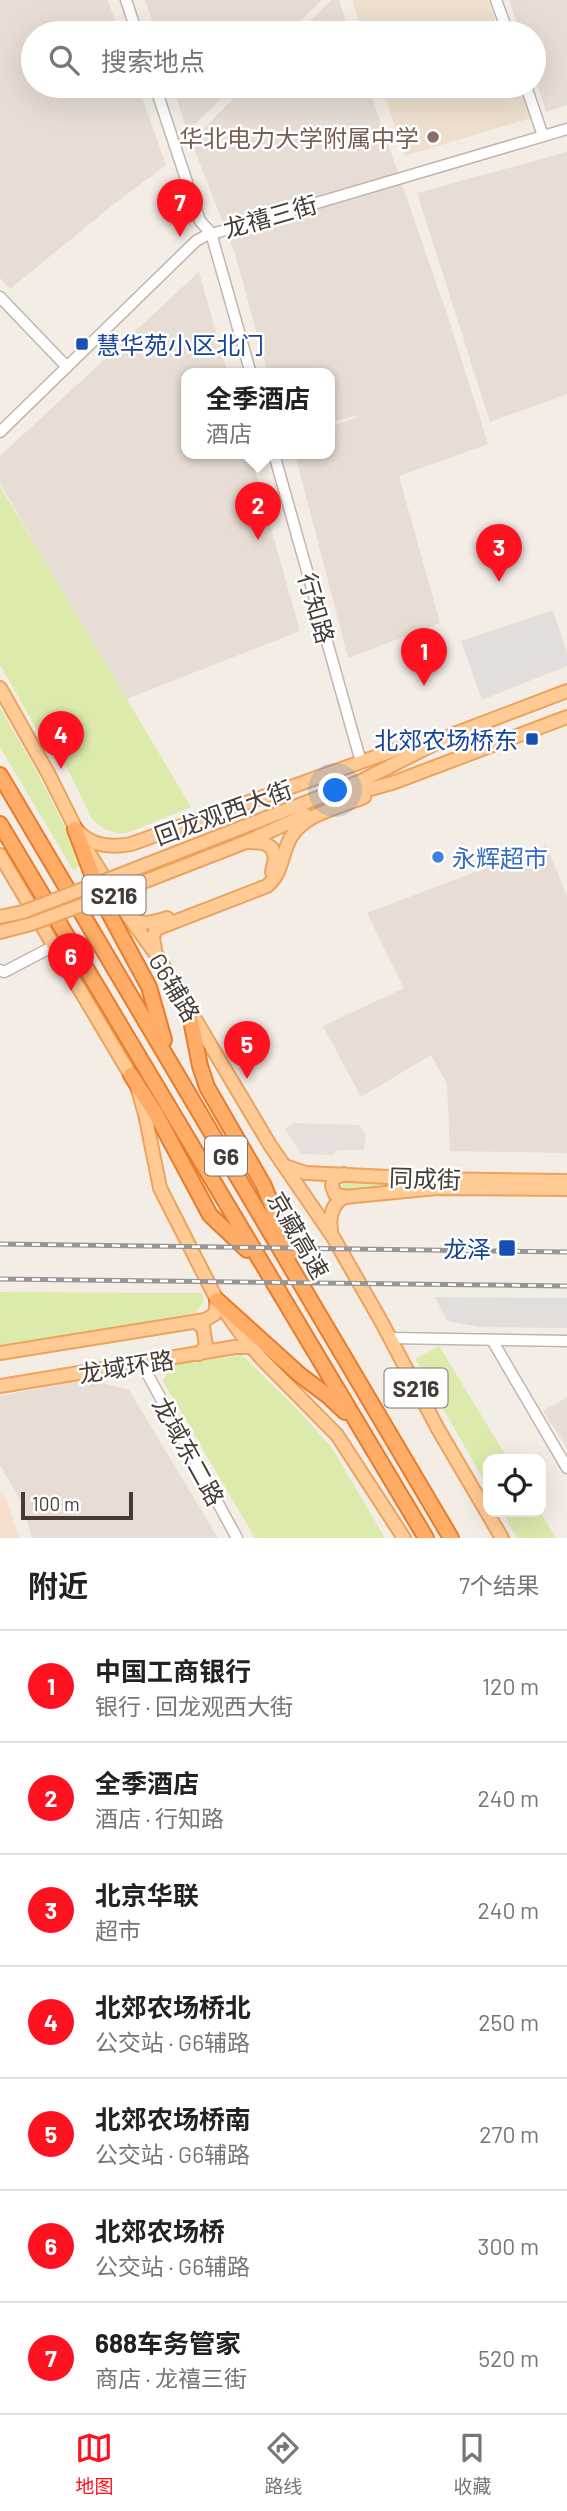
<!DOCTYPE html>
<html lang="zh">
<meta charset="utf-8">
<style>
body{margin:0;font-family:Barlow,"Noto Sans SC",sans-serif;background:#f6f6f6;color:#222}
.controls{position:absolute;right:21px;bottom:21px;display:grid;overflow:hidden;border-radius:14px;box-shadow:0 7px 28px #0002}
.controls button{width:63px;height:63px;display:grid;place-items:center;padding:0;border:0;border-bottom:2px solid #e0e0e0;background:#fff;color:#222;font:35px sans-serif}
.scale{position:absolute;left:21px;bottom:18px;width:112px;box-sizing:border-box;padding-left:7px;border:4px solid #473c35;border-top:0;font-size:19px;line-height:24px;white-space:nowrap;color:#473c35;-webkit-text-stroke:5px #fff;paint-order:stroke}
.you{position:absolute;left:336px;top:791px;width:24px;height:24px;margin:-18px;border:5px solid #fff;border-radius:50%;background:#1a73e8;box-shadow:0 0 0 10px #1a73e833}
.badge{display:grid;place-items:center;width:46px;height:46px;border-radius:50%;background:#ff121f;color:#fff;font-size:23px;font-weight:700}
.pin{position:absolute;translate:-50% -58px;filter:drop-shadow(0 2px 4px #0008)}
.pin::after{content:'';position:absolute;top:37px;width:24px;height:21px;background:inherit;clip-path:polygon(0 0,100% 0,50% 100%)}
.popup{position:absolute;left:181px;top:368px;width:154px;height:91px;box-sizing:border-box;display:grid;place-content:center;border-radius:14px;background:#fff;filter:drop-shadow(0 2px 5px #0005);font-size:23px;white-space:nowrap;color:#767676}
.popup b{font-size:26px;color:#222}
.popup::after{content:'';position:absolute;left:50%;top:100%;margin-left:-14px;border:14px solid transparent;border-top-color:#fff}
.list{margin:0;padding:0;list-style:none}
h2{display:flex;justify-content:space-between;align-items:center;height:91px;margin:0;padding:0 28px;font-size:30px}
h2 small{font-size:23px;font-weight:400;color:#767676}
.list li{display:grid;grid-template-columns:46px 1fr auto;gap:21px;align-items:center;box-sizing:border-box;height:112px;padding:0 28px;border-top:2px solid #e0e0e0}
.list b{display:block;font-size:26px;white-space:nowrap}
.list p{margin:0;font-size:23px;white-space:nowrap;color:#767676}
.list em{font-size:23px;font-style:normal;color:#767676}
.icon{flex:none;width:38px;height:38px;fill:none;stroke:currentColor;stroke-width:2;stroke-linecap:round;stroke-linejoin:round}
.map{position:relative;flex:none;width:567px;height:1538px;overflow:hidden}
.search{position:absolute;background:#fff;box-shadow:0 7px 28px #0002;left:21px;right:21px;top:21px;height:77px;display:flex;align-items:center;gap:18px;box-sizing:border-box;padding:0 24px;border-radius:38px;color:#767676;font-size:26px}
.sheet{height:875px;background:#fff}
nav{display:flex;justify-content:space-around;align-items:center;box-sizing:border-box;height:98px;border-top:2px solid #e0e0e0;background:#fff;font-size:19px;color:#767676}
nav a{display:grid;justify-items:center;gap:4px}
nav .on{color:#ff121f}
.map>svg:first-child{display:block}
</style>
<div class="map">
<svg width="567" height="1538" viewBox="0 0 567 1538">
<rect width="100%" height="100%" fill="#f4ede6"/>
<!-- residential -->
<g fill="#e8ddd4">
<polygon points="0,0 108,0 119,33 33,33 33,86 138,86 166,165 114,204 10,289 0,278"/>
<polygon points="145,0 322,0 288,33 156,33"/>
<polygon points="331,0 339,0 350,33 298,33"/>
<polygon points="509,0 567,0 567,105 546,112 534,74 534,33 520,33"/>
<polygon points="173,86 234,86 187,132"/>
<polygon points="246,86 368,86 449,320 488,444 399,476 440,623 348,658 295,454 330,454 330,427 365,414 330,422 330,374 268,374 235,254 191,141"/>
<polygon points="567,152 567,394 490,422 417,193"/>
<polygon points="199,272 228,374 186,374 186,454 250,454 300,631 124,700 0,483 0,456"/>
<polygon points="546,845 567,896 567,1153 450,1151 447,1084 431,1055 361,1097 323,1026 404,988 367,913"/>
<polygon points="88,1379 129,1390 218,1538 32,1538 22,1503 0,1465 0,1396"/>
<polygon points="567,1397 567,1448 543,1411"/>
</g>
<!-- commercial -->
<polygon fill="#f7decf" points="0,1492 6,1497 19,1538 0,1538"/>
<!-- industrial -->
<polygon fill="#e6dfdb" points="294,1123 359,1125 366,1134 364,1150 338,1150 333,1155 301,1154 285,1129"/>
<!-- education -->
<g fill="#eedfcf">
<polygon points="352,0 488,0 500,33 363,33"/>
<polygon points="381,86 519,86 531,118 405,156"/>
</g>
<!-- green -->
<g fill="#dcebac">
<polygon points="0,486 191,807 130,832 119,834 104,829 92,819 67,768 40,735 0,665"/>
<polygon points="0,708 31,761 84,864 73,870 0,747"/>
<polygon points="345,1180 420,1183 347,1190 342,1186"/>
<polygon points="0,1292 202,1293 204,1301 195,1313 0,1346"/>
<polygon points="439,1346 508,1459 488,1459 488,1488 415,1359"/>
<polygon points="242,1355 298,1410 332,1448 385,1538 255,1538 163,1381 172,1365"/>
<polygon points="502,1512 540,1512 556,1538 517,1538"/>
</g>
<!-- parking -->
<g fill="#e2dedb">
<polygon points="553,610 567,653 567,666 482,700 461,641"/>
<polygon points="435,1297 567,1298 567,1328 480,1327 447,1321"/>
</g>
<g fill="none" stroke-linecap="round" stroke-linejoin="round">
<defs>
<g id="minor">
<polyline points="126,0 137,33"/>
<polyline points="496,0 508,33"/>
<polyline points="155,86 200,221 211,233 251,374"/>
<polyline points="526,86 543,136"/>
<polyline points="0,297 67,367"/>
<polyline points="0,432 196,241 205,236 567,129"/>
<polyline points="274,454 361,762"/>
<polyline points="0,970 4,972 54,946"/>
<polyline points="390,1338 567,1341"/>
<polyline points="492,1340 567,1468"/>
<polyline points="142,1364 237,1538"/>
</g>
<g id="major">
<polyline points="0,688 48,773 80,837"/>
<polyline points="336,799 395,782 567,717"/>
<path d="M76,829c14,17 34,19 55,15l275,-98 23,-6"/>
<polyline points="250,842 264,843 272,848 275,858 272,872"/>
<polyline points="89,853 126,913 158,957 270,1145 333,1237 381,1321 438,1429 502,1538"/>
<polyline points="0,855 137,1086 145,1114 160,1188 217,1300 241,1334 262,1359 337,1435 404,1538"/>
<polyline points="117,876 361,781 454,734 567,691"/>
<polyline points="125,889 246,842 306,815"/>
<path d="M128,916c12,10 25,7 39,2"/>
<polyline points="0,917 23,912"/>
<polyline points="0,932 31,924"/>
<path d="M155,950l-2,-13 3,-8 111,-43c16,-13 14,-32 24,-49 14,-24 50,-30 73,-40"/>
<polyline points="285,1166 306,1173 430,1179 567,1181"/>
<polyline points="344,1174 333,1179 332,1186 335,1194 347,1197"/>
<path d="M331,1230c-2,-13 1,-26 13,-33l93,-9 130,1"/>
<polyline points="195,1322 203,1327 206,1346 199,1354"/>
<polyline points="0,1353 205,1320 215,1314 217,1300"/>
<polyline points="0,1386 235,1347 251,1347"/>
</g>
<g id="highway">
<polyline points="0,775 451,1538"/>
<polyline points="0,824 426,1538"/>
<polyline points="75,829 101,898 149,987 164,1040"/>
<polyline points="184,1001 191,1020 200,1066 207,1087 264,1186 291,1253"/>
<polyline points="131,1075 156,1114 210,1215 247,1250"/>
<polyline points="217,1300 300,1375 328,1396 345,1412"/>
</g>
</defs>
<!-- minor casing -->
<use href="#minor" stroke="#c3b5ab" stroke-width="13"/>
<!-- major casing -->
<use href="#major" stroke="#eba35d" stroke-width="16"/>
<!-- highway casing -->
<use href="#highway" stroke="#e77c2d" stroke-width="18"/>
<!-- minor -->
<use href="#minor" stroke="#fff" stroke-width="10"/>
<!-- major -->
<use href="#major" stroke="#ffca94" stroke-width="12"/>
<!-- highway -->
<use href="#highway" stroke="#ffac66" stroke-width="14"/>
<defs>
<g id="rail">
<polyline points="0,1244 567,1252"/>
<polyline points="0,1279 567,1286"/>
</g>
</defs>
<!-- rail casing -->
<use href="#rail" stroke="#969696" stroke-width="5"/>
<!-- rail -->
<use href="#rail" stroke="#fff" stroke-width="2.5" stroke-dasharray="8" stroke-linecap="butt"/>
<defs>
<g id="major-bridge">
<polyline points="23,912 117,876"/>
<polyline points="31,924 125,889"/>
</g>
</defs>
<!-- major-bridge casing -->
<use href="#major-bridge" stroke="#eba35d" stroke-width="16" stroke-linecap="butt"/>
<!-- major-bridge -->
<use href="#major-bridge" stroke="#ffca94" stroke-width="12"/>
</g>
<!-- markers -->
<circle fill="#8d6e63" stroke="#fff" stroke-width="2.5" cx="433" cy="137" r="7"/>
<g fill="#1a4fb4" stroke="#fff" stroke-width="2.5">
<rect x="75" y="337" width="14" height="14" rx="3.5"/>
<rect x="525" y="732" width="14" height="14" rx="3.5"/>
<rect x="498" y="1239" width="18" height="18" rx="3.5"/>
</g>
<circle fill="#3f7fe0" stroke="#fff" stroke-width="2.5" cx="438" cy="857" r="7"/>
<g text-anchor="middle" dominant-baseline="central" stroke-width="5" stroke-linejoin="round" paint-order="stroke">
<!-- shield labels -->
<g fill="#fff" stroke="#7e7672" stroke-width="2">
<rect x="82.5" y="875.5" width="63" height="39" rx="5"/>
<rect x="205" y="1136.5" width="42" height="39" rx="5"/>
<rect x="384.5" y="1368.5" width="63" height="39" rx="5"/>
</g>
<g font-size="23" font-weight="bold" fill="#473c35">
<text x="114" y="895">S216</text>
<text x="226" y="1156">G6</text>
<text x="416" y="1388">S216</text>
</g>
<!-- education labels -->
<g font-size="24" fill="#785e54" stroke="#fff" text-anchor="end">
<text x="419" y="137">华北电力大学附属中学</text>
</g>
<!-- street labels -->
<g font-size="24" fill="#473c35" stroke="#fff">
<text transform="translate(270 216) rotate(-16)">龙禧三街</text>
<text transform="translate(317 608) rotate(74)">行知路</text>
<text transform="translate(223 812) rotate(-20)">回龙观西大街</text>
<text transform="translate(175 987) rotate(59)">G6辅路</text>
<text transform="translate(425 1178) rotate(2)">同成街</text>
<text transform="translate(299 1235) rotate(60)">京藏高速</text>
<text transform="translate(126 1366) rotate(-9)">龙域环路</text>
<text transform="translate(189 1451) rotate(61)">龙域东二路</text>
</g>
<!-- transit labels -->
<g font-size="24" fill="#164399" stroke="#fff" text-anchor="end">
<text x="96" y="344" text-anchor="start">慧华苑小区北门</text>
<text x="518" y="739">北郊农场桥东</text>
<text x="491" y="1248">龙泽</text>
</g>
<!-- shop labels -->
<g font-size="24" fill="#366cbe" stroke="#fff" text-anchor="start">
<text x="452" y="857">永辉超市</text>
</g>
</g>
</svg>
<div class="controls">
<button><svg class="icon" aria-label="locate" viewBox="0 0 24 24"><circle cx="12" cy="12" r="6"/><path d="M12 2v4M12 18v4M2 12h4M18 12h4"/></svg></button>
</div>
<div class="scale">100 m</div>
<div class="you"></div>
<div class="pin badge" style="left:424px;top:686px">1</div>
<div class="pin badge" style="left:258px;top:540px">2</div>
<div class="popup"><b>全季酒店</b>酒店</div>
<div class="pin badge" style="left:499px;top:582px">3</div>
<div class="pin badge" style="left:61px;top:769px">4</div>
<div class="pin badge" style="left:247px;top:1079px">5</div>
<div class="pin badge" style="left:71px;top:991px">6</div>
<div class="pin badge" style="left:180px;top:237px">7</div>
<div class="search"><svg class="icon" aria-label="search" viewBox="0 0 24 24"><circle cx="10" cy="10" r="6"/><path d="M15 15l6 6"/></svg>搜索地点</div>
</div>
<section class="sheet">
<h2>附近<small>7个结果</small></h2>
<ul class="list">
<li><span class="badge">1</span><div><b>中国工商银行</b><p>银行 · 回龙观西大街</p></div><em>120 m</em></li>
<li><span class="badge">2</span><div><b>全季酒店</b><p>酒店 · 行知路</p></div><em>240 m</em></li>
<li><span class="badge">3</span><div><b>北京华联</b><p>超市</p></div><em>240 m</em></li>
<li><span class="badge">4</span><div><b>北郊农场桥北</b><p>公交站 · G6辅路</p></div><em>250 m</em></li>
<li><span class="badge">5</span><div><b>北郊农场桥南</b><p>公交站 · G6辅路</p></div><em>270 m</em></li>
<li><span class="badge">6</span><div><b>北郊农场桥</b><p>公交站 · G6辅路</p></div><em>300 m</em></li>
<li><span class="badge">7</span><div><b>688车务管家</b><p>商店 · 龙禧三街</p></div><em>520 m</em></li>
</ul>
</section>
<nav>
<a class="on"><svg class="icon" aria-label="map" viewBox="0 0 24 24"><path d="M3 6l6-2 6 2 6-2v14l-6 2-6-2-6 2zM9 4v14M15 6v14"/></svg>地图</a>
<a><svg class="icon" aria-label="directions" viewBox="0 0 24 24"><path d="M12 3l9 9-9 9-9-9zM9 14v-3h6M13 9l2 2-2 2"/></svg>路线</a>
<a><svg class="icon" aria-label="saved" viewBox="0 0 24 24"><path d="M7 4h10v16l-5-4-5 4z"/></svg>收藏</a>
</nav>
